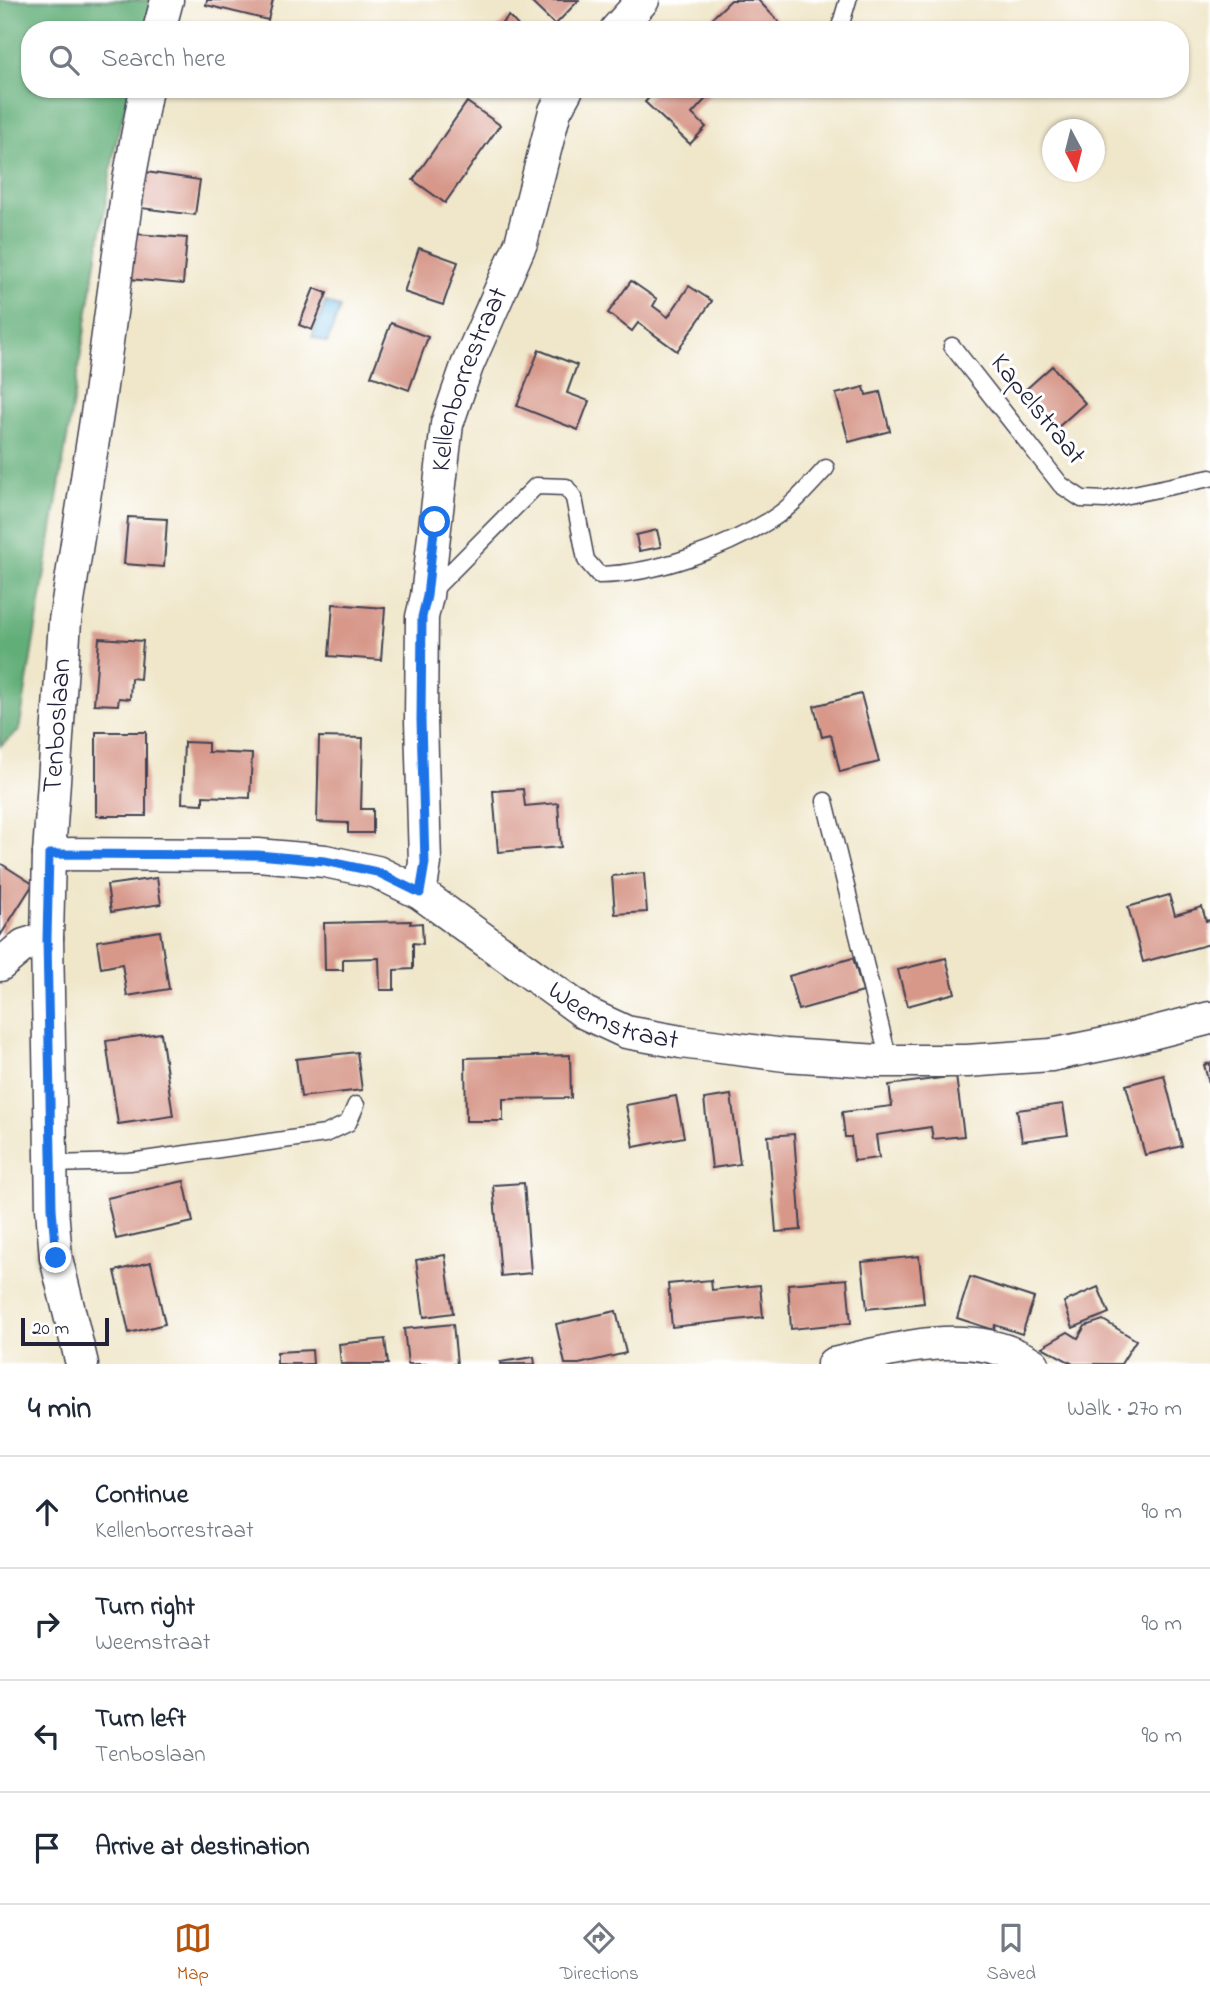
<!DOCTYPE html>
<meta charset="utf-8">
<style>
body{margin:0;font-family:"Indie Flower",sans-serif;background:#f6f6f7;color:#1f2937}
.compass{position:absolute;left:1042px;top:119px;width:63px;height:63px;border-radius:50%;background:#fff;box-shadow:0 2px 5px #0004;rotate:173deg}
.scale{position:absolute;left:21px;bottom:18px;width:88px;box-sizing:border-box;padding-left:7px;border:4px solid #22223b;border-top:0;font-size:19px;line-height:24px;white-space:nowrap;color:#22223b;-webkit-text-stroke:5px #fff;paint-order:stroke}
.stop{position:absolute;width:21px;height:21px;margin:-16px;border:5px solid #1a73e8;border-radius:50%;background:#fff}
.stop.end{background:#1a73e8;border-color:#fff;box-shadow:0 2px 7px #0008}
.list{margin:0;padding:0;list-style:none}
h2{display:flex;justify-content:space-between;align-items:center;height:91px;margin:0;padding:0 28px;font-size:30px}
h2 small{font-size:23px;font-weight:400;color:#747a83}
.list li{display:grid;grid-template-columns:46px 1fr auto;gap:21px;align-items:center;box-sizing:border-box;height:112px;padding:0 28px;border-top:2px solid #e0e1e3}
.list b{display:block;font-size:26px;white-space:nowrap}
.list p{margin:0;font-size:23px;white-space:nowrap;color:#747a83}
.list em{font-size:23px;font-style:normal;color:#747a83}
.icon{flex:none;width:38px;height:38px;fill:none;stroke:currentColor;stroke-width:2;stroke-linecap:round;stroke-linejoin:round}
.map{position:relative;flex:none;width:1210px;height:1364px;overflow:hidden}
.search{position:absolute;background:#fff;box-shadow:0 2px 5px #0004;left:21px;right:21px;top:21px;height:77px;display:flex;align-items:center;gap:18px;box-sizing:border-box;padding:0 24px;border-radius:28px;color:#747a83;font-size:26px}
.sheet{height:539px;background:#fff}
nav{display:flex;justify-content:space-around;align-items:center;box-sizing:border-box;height:98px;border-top:2px solid #e0e1e3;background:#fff;font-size:19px;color:#747a83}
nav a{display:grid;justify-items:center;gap:4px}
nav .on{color:#b45309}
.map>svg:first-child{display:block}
</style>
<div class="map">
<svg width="1210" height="1364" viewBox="0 0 1210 1364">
<rect width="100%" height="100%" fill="#fff"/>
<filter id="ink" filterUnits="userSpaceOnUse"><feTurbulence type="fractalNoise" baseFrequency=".0143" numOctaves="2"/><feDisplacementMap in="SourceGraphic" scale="14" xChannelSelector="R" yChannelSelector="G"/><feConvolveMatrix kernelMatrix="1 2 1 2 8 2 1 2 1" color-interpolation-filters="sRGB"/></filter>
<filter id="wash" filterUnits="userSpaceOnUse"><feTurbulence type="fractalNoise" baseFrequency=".00686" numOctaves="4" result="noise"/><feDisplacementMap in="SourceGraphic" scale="28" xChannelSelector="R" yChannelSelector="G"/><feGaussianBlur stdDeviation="1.57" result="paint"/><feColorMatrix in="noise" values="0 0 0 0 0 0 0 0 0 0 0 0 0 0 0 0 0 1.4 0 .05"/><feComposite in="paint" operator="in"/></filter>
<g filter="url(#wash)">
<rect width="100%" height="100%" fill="#f0e7cb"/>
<!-- forest -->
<polygon fill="#62ae78" stroke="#42685a" stroke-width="2" points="0,0 155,0 147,30 30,30 30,89 130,89 115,146 19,731 0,746"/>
<!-- water -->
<polygon fill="#6cbce7" stroke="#476f91" stroke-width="2" points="326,302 340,308 327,343 312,337"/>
<g id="blocks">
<!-- building -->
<g fill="#d7988a">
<polygon points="207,0 273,0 268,20 206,5"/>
<polygon points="529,0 579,0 555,25"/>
<polygon points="731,0 758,0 779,22 772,30 709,30 705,25"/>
<polygon points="509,16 522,30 495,30"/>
<polygon points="657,89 707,89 711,93 692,114 706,127 690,144 645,102"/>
<polygon points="467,102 500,125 445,203 413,180"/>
<polygon points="146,172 200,180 195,215 141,208"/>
<polygon points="135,234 187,238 183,284 130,279"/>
<polygon points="419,248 458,262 443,305 404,292"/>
<polygon points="631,281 657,299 653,306 668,317 689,286 712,301 677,351 638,323 632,331 608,313"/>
<polygon points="314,288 327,293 312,330 299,325"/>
<polygon points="391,323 428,337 409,390 371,376"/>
<polygon points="539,350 577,365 567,393 589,401 578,430 517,406"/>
<polygon points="1052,366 1085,403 1057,428 1024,391"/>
<polygon points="864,387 866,395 880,392 890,431 849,442 836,394"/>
<polygon points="128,517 167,519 164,567 124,564"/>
<polygon points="657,530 661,547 639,551 636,535"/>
<polygon points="333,604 385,608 381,660 329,656"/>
<polygon points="99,638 143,641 140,679 131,678 130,699 119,698 118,705 94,704"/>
<polygon points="861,694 879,762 840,772 831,735 822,737 814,706"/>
<rect x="96" y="732" width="50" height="84"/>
<polygon points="319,737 363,738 361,809 373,809 373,833 348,833 348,823 317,822"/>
<polygon points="184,742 208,743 208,752 252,754 250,798 203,796 203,804 182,803"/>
<polygon points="523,789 525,806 558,803 561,847 498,852 493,791"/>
<polygon points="0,863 33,884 0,936"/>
<polygon points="644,873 647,912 615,914 612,876"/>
<polygon points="157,878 161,904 111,912 107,885"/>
<polygon points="1169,895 1175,915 1202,907 1206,921 1210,920 1210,944 1143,962 1128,907"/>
<polygon points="411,921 410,924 422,923 423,944 413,943 413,969 394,970 394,990 380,990 379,958 343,959 343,970 325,970 324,923"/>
<polygon points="160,931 169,989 127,996 122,964 101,968 97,941"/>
<polygon points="853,958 863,992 798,1010 789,976"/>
<polygon points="946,958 955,993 907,1006 898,970"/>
<polygon points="161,1033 173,1116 118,1124 106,1041"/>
<polygon points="357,1052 362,1090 301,1097 296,1059"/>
<polygon points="570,1055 571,1098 503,1099 503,1121 466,1121 465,1058"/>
<polygon points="1210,1063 1210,1083 1209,1083 1204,1065"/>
<polygon points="1164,1075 1182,1146 1145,1155 1126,1085"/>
<polygon points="956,1076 964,1136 933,1139 931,1127 876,1135 879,1158 854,1161 851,1137 845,1137 842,1112 892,1106 889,1085"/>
<polygon points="731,1095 740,1164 712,1168 704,1099"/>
<polygon points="676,1096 684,1137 634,1147 626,1105"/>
<polygon points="1063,1104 1068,1135 1022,1141 1017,1110"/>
<polygon points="794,1134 801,1230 776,1232 768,1136"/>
<polygon points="184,1181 193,1222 116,1239 107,1198"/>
<polygon points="524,1183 531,1273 501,1276 493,1185"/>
<polygon points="445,1255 453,1313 424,1317 416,1260"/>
<polygon points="919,1256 924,1303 867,1309 862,1262"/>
<polygon points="151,1262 165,1324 129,1333 115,1271"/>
<polygon points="970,1277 1034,1298 1022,1334 995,1325 994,1330 957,1318"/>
<polygon points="847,1279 851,1323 791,1329 788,1284"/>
<polygon points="711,1280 712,1290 760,1285 763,1317 672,1327 668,1284"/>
<polygon points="1098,1287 1109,1313 1073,1328 1064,1302"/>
<polygon points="616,1311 626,1353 579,1364 565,1364 556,1324"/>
<polygon points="1103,1320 1136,1340 1121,1364 1073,1364 1042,1347 1068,1332 1078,1338 1085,1326"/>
<polygon points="453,1324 457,1364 408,1364 404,1329"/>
<polygon points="385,1339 388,1364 341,1364 339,1344"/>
<polygon points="312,1350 313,1364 277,1364 277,1352"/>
<polygon points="534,1357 535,1364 500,1364 500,1362"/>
</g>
</g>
</g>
<g filter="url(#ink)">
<use href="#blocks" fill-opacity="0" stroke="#414051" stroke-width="2"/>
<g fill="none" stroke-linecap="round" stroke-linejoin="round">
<defs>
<g id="lane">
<polyline points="839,30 848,0"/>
<polyline points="952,346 1061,485 1082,499 1105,500 1210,478"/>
<path d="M430,593l106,-107 30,1 8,11 12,62 13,15c57,-1 124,-26 173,-56 21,-13 37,-33 54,-51"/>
<polyline points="825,801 889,1061"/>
<polyline points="51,1164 130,1162 325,1134 348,1123 356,1105"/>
</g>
<g id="street">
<polyline points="159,30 167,0"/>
<polyline points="616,30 643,0"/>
<path id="s1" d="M49,854l209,1 67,6 52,11 43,21 165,120 41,19 55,10 104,13 94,6h88l84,-6 69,-14 90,-23"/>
<path id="s2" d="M420,893l5,-30 -4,-143 1,-103 5,-21 20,-172 20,-58 54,-123 34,-132 12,-22"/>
<polyline points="0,965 24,945 47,938"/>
<path id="s3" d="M82,1364l-26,-106 -4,-50 -5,-270 2,-84 16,-233 34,-220 30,-221 17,-91"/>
<path d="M833,1364c64,-15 139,-39 200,0"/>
</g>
</defs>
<!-- lane casing -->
<use href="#lane" stroke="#414051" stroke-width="19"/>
<!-- street casing -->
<use href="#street" stroke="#414051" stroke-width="35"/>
<!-- lane -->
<use href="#lane" stroke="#fff" stroke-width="16"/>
<!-- street -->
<use href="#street" stroke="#fff" stroke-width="32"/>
</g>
</g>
<g fill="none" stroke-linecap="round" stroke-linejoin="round" filter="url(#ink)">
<!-- route -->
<polyline stroke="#1a73e8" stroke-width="9" points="56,1258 52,1208 47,939 49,854 258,855 325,861 377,872 420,893 425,863 421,720 422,617 427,596 435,522"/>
</g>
<g text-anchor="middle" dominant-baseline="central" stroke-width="6" stroke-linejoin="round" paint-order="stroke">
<!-- street labels -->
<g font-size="28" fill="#22223b" stroke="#fff">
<text stroke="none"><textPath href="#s2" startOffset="520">Kellenborrestraat</textPath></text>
<text transform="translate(1037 410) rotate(51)">Kapelstraat</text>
<text stroke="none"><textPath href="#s3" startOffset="642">Tenboslaan</textPath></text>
<text stroke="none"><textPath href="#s1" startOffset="609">Weemstraat</textPath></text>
</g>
</g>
</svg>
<svg class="compass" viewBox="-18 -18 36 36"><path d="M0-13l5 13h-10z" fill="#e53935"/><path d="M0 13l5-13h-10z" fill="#747a83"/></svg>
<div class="scale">20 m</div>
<div class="stop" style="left:435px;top:522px"></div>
<div class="stop end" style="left:56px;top:1258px"></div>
<div class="search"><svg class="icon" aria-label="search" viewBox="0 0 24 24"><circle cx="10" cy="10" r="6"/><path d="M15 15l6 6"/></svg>Search here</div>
</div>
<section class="sheet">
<h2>4 min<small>Walk · 270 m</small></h2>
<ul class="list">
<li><svg class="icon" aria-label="ahead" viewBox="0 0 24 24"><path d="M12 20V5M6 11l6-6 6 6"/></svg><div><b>Continue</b><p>Kellenborrestraat</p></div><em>90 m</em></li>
<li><svg class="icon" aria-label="right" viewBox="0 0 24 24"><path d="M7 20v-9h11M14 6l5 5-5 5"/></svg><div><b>Turn right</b><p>Weemstraat</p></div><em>90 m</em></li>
<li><svg class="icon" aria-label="left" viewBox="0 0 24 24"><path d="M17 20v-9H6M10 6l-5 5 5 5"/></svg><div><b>Turn left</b><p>Tenboslaan</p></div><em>90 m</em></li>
<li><svg class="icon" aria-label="arrive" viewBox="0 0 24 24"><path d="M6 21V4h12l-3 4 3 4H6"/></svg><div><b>Arrive at destination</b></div></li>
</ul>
</section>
<nav>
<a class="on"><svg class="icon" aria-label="map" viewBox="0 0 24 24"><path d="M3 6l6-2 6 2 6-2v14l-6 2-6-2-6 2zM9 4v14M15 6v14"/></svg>Map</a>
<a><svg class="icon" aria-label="directions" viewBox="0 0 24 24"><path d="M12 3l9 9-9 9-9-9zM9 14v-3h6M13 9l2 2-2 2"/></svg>Directions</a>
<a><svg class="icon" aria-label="saved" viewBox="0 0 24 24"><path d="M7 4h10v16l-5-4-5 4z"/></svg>Saved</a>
</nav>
